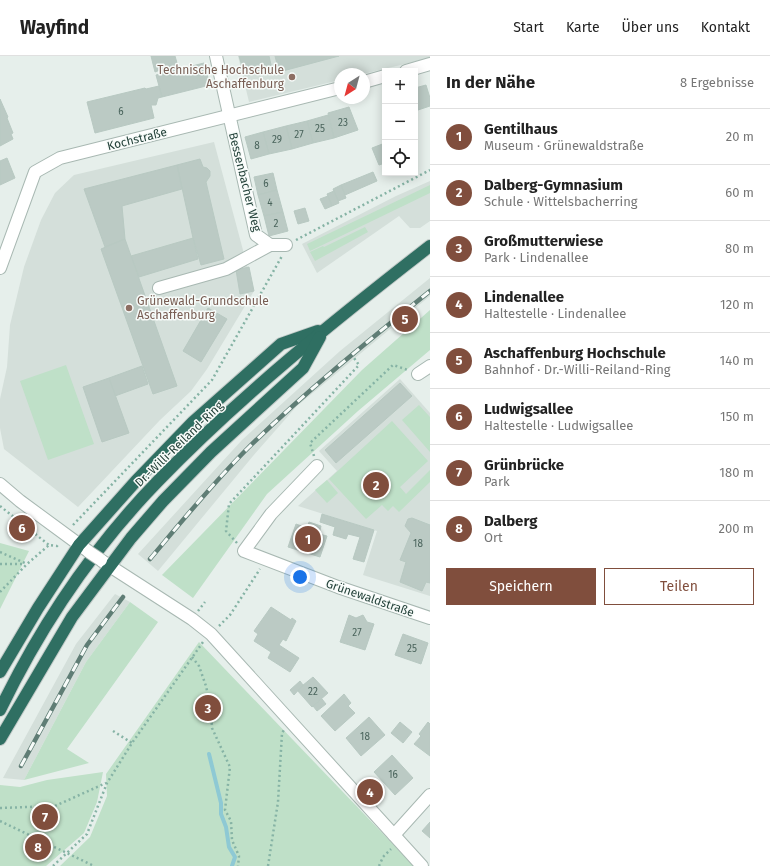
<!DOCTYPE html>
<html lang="de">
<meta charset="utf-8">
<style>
body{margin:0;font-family:"Fira Sans",sans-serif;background:#f6f6f6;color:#222}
.controls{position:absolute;right:12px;top:12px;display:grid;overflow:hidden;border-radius:0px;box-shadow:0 2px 10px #0003}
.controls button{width:36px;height:36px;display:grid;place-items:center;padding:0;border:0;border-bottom:1px solid #e0e0e0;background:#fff;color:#222;font:20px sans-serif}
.compass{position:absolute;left:334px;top:12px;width:36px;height:36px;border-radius:50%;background:#fff;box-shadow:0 2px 10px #0003;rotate:216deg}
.you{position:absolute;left:300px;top:521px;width:14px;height:14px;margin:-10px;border:3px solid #fff;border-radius:50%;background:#1a73e8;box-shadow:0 0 0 6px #1a73e833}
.badge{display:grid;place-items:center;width:26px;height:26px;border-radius:50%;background:#804e3d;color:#fff;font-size:13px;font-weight:700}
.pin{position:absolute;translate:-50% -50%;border:2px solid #fff;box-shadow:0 1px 4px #0006}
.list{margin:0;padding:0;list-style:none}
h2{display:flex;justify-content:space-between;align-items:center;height:52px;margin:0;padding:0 16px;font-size:17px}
h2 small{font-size:13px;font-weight:400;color:#767676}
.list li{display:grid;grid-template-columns:26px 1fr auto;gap:12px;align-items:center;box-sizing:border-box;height:56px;padding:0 16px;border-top:1px solid #e0e0e0}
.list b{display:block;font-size:15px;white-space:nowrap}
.list p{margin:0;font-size:13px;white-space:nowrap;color:#767676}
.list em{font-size:13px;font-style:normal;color:#767676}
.actions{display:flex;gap:8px;padding:12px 16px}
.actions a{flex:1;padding:9px 0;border:1px solid #804e3d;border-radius:0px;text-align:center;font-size:14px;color:#804e3d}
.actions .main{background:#804e3d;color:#fff}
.icon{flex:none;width:22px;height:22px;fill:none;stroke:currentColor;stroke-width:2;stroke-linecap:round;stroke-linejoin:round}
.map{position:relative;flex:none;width:430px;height:810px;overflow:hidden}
header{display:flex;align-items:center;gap:24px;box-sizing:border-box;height:56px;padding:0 20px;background:#fff;border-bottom:1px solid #e0e0e0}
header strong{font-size:19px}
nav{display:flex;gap:22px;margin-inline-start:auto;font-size:14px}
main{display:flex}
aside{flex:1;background:#fff}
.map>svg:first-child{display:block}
</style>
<header>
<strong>Wayfind</strong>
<nav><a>Start</a><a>Karte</a><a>Über uns</a><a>Kontakt</a></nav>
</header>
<main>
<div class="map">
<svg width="430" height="810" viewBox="0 0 430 810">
<rect width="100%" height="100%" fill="#e6efeb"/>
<!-- built -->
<g fill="#d4dfda">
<polygon points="238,0 430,0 430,2 363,18 340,18 340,24 249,46"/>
<polygon points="214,86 254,235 207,313 191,335 160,364 78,451 4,393 0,372 0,343 7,311 10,269 24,211 41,164 55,137 74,119"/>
<polygon points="430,125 430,165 420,172 410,172 399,160 317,217 302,188 396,140"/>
<polygon points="430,222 430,240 297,350 253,400 158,515 138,498 242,384 340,295"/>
<polygon points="400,323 430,357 430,540 363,519 377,475 298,450 337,415 319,395"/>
<polygon points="115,538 130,546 86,606 24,724 3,722 76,588"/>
</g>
<!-- green -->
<g fill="#bfe0c8">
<polygon points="430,129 430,137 310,195 307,188"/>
<polygon points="365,171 368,176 315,205 310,196 323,190 324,191"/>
<polygon points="430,254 430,294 358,355 267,438 193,542 162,519 362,314"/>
<polygon points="66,309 94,388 48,404 20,325"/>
<polygon points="419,349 430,361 430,396 402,364"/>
<polygon points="392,365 428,405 400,431 406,438 430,414 430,426 399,456 393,450 388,455 382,449 366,463 329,423"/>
<polygon points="327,424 338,437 327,447 315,434"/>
<polygon points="0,487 29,495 0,553"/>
<polygon points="130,546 158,566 67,693 89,707 24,724 86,606"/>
<polygon points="199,586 414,810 60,810 90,781 107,740 106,718"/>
<polygon points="103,716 97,746 84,777 46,810 0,810 0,729 20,731 47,724"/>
</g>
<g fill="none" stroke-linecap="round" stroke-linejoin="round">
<!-- stream -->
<polyline stroke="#8ec9d4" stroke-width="4" points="209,698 221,747 221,758 226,771 229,791 235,801 232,810"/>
</g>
<!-- building -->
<g fill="#bbcac4" stroke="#b8c9c2">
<polygon points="151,0 175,0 179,14 161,18 160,14 155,16"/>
<polygon points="239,0 269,0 272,13 245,20"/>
<polygon points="275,0 339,0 279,16"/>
<polygon points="204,7 210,29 162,41 156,19"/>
<polygon points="426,29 430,42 430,50 415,55 415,32"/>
<polygon points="159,30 162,41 158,42 156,49 151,49 154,62 95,77 87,46 145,32 146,33"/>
<polygon points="0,43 8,61 7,62 13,77 11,78 13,83 0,90"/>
<polygon points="349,51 358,74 334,82 328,57"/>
<polygon points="328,59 334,82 313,87 307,65"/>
<polygon points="307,65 313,87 292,93 286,70"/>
<polygon points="286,70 292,93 269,98 263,76"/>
<polygon points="263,76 269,98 251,103 245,81"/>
<polygon points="385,87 385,107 379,109 372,92"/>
<polygon points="7,102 15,122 0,129 0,105"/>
<polygon points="200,103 203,111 207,112 210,115 210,120 206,126 224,203 201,209 193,182 177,109"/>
<polygon points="177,109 182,133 122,150 125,183 105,191 84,133"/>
<polygon points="373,116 377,125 345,139 341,129"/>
<polygon points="273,117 277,134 258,139 254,121"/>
<polygon points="341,129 346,142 338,145 333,133"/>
<polygon points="277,134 283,156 264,160 258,139"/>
<polygon points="334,135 339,147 332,150 327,138"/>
<polygon points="328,140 332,150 325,153 320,143"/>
<polygon points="305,152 309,165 298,168 294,155"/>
<polygon points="283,156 288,175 269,180 264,160"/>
<polygon points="193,182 198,203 139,221 131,200"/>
<polygon points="125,183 177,330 153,338 101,193"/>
<polygon points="249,211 254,235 240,238 236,214"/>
<polygon points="208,252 227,263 201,306 183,295"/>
<polygon points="142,310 148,328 115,340 109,322"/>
<polygon points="109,322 129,377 102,386 83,331"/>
<polygon points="400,327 412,340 336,407 325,394"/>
<polygon points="322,458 374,474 364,506 353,503 360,481 348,478 346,483 333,479 335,471 320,466"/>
<polygon points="412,462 430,469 430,527 426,526 422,535 400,526 406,506 400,504 411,477 405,470 408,463"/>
<polygon points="309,466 321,470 319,478 327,480 320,501 288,491 296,468 307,472"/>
<polygon points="271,551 291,564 292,562 296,565 286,585 283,583 279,589 299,602 290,616 268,602 271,596 254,585 258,578 254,575"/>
<polygon points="349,559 356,562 363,559 367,566 374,568 365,594 340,586"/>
<polygon points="403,578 428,587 421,608 395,599"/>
<polygon points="313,621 328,637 312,651 297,634"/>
<polygon points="300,625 303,629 294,639 290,634"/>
<polygon points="344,638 351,647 348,650 355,657 335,675 321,660"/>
<polygon points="322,643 326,648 317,655 313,650"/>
<polygon points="369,661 385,679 361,700 346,682"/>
<polygon points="400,666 412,676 403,687 391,677"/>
<polygon points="428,666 430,668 430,700 414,688 421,680 419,678"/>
<polygon points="392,699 413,722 395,739 374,716"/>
<polygon points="430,766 430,782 422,775"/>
</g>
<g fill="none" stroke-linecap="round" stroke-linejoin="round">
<defs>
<g id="minor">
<polyline points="216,0 256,179 270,189 286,189"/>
<polyline points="406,15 430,8"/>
<polyline points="364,26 385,20"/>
<polyline points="0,212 35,116 60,102 340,32"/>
<polyline points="159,232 226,213 270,189"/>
<polyline points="418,318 430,310"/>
<polyline points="317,410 271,458 244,495 338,531 430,562"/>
<polyline points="0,428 20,445 88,495"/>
<polyline points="102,505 192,563 211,578 422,810"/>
<polyline points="394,779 430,739"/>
</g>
<g id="highway">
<polyline points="0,616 38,552 79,489 136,425 193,366 281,288 318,275"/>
<path d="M0,654c40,-83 94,-163 158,-229 83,-86 178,-162 272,-235"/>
<polyline points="0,683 72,561 131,482 163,445 211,396 303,312 320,281"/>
</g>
</defs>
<!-- minor casing -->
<use href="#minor" stroke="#a8b8b2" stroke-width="14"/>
<!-- highway casing -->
<use href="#highway" stroke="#c2cac8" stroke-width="14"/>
<!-- path -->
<g stroke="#86b3a5" stroke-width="2.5" stroke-dasharray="2 3" stroke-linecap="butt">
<polyline points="296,184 430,114"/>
<polyline points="314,400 310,387 393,309 408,314"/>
<polyline points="0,450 49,489"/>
<polyline points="73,469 212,324 282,200"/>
<polyline points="237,487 226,475 229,448 359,309 354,302"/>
<polyline points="0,496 27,508"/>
<polyline points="0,508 25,508"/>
<polyline points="0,536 27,508 49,489 57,490 59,487"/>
<polyline points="198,555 205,546"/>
<polyline points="219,570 230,559 260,513"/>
<polyline points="192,601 199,610 206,630 211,654 212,672 230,711 225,754 231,765 232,784 239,800 238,810"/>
<polyline points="113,675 132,687"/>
<polyline points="0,752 55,750 106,727"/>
<polyline points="0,765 94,810"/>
<polyline points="53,810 87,778 107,727 132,687 203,586"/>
<polyline points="268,810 278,746 282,677 284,674"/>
<polyline points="379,810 383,801 391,793"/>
</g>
<!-- minor -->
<use href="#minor" stroke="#fff" stroke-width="12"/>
<!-- highway -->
<use href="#highway" stroke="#2f6f62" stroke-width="12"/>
<defs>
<g id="rail">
<path d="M150,503c32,-38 63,-76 98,-111 57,-56 120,-107 182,-157"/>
<polyline points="21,710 87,589 123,541"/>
</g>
</defs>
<!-- rail casing -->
<use href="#rail" stroke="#5f7d75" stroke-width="4.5"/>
<!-- rail -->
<use href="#rail" stroke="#f7fbf9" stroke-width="3" stroke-dasharray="9" stroke-linecap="butt"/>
<defs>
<polyline id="minor-bridge" points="89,496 101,504"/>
</defs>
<!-- minor-bridge casing -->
<use href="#minor-bridge" stroke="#a8b8b2" stroke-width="14" stroke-linecap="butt"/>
<!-- minor-bridge -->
<use href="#minor-bridge" stroke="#fff" stroke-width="12"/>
</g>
<!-- markers -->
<g fill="#8d6e63" stroke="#f7fbf9" stroke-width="1.5">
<circle cx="292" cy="21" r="4"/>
<circle cx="129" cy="252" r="4"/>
</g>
<g text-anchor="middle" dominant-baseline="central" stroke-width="3" stroke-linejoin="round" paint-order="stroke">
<!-- number labels -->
<g font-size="10" fill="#4a645c">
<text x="121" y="56">6</text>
<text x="343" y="67">23</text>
<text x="320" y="73">25</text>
<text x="299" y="79">27</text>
<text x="277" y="84">29</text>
<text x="257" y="90">8</text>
<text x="266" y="128">6</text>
<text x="270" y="147">4</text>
<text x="276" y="168">2</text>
<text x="418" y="488">18</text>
<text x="357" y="577">27</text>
<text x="412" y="593">25</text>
<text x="313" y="636">22</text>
<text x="365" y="681">18</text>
<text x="393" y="719">16</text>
</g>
<!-- education labels -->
<g font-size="12" fill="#785e54" stroke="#f7fbf9" text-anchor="end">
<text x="284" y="14">Technische Hochschule<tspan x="284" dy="14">Aschaffenburg</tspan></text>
<text x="137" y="245" text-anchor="start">Grünewald-Grundschule<tspan x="137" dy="14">Aschaffenburg</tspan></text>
</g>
<!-- street labels -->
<g font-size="12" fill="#24423a" stroke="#f7fbf9">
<text transform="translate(137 83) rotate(-14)">Kochstraße</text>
<text transform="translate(245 126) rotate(76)">Bessenbacher Weg</text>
<text transform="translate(179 388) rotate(-44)">Dr.-Willi-Reiland-Ring</text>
<text transform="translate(370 542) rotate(19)">Grünewaldstraße</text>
</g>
</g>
</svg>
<div class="controls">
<button>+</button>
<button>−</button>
<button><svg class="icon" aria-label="locate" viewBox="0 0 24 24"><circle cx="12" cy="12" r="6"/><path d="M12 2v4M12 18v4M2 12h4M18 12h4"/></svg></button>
</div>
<svg class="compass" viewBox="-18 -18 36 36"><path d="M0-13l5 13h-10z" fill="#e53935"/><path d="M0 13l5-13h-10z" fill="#767676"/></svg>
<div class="you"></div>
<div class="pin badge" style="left:308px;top:483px">1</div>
<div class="pin badge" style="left:376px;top:429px">2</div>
<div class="pin badge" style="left:208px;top:652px">3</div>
<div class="pin badge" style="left:370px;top:736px">4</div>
<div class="pin badge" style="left:405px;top:263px">5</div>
<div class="pin badge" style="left:22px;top:472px">6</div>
<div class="pin badge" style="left:45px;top:761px">7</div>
<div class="pin badge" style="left:38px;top:791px">8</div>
</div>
<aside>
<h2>In der Nähe<small>8 Ergebnisse</small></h2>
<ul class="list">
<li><span class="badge">1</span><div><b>Gentilhaus</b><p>Museum · Grünewaldstraße</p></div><em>20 m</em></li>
<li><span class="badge">2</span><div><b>Dalberg-Gymnasium</b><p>Schule · Wittelsbacherring</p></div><em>60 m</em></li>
<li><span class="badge">3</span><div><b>Großmutterwiese</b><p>Park · Lindenallee</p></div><em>80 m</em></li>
<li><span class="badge">4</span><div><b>Lindenallee</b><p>Haltestelle · Lindenallee</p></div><em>120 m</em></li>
<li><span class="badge">5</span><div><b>Aschaffenburg Hochschule</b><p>Bahnhof · Dr.-Willi-Reiland-Ring</p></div><em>140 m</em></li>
<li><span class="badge">6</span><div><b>Ludwigsallee</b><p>Haltestelle · Ludwigsallee</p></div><em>150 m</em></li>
<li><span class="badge">7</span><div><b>Grünbrücke</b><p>Park</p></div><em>180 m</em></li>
<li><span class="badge">8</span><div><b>Dalberg</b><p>Ort</p></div><em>200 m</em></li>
</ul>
<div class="actions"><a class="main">Speichern</a><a>Teilen</a></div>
</aside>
</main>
